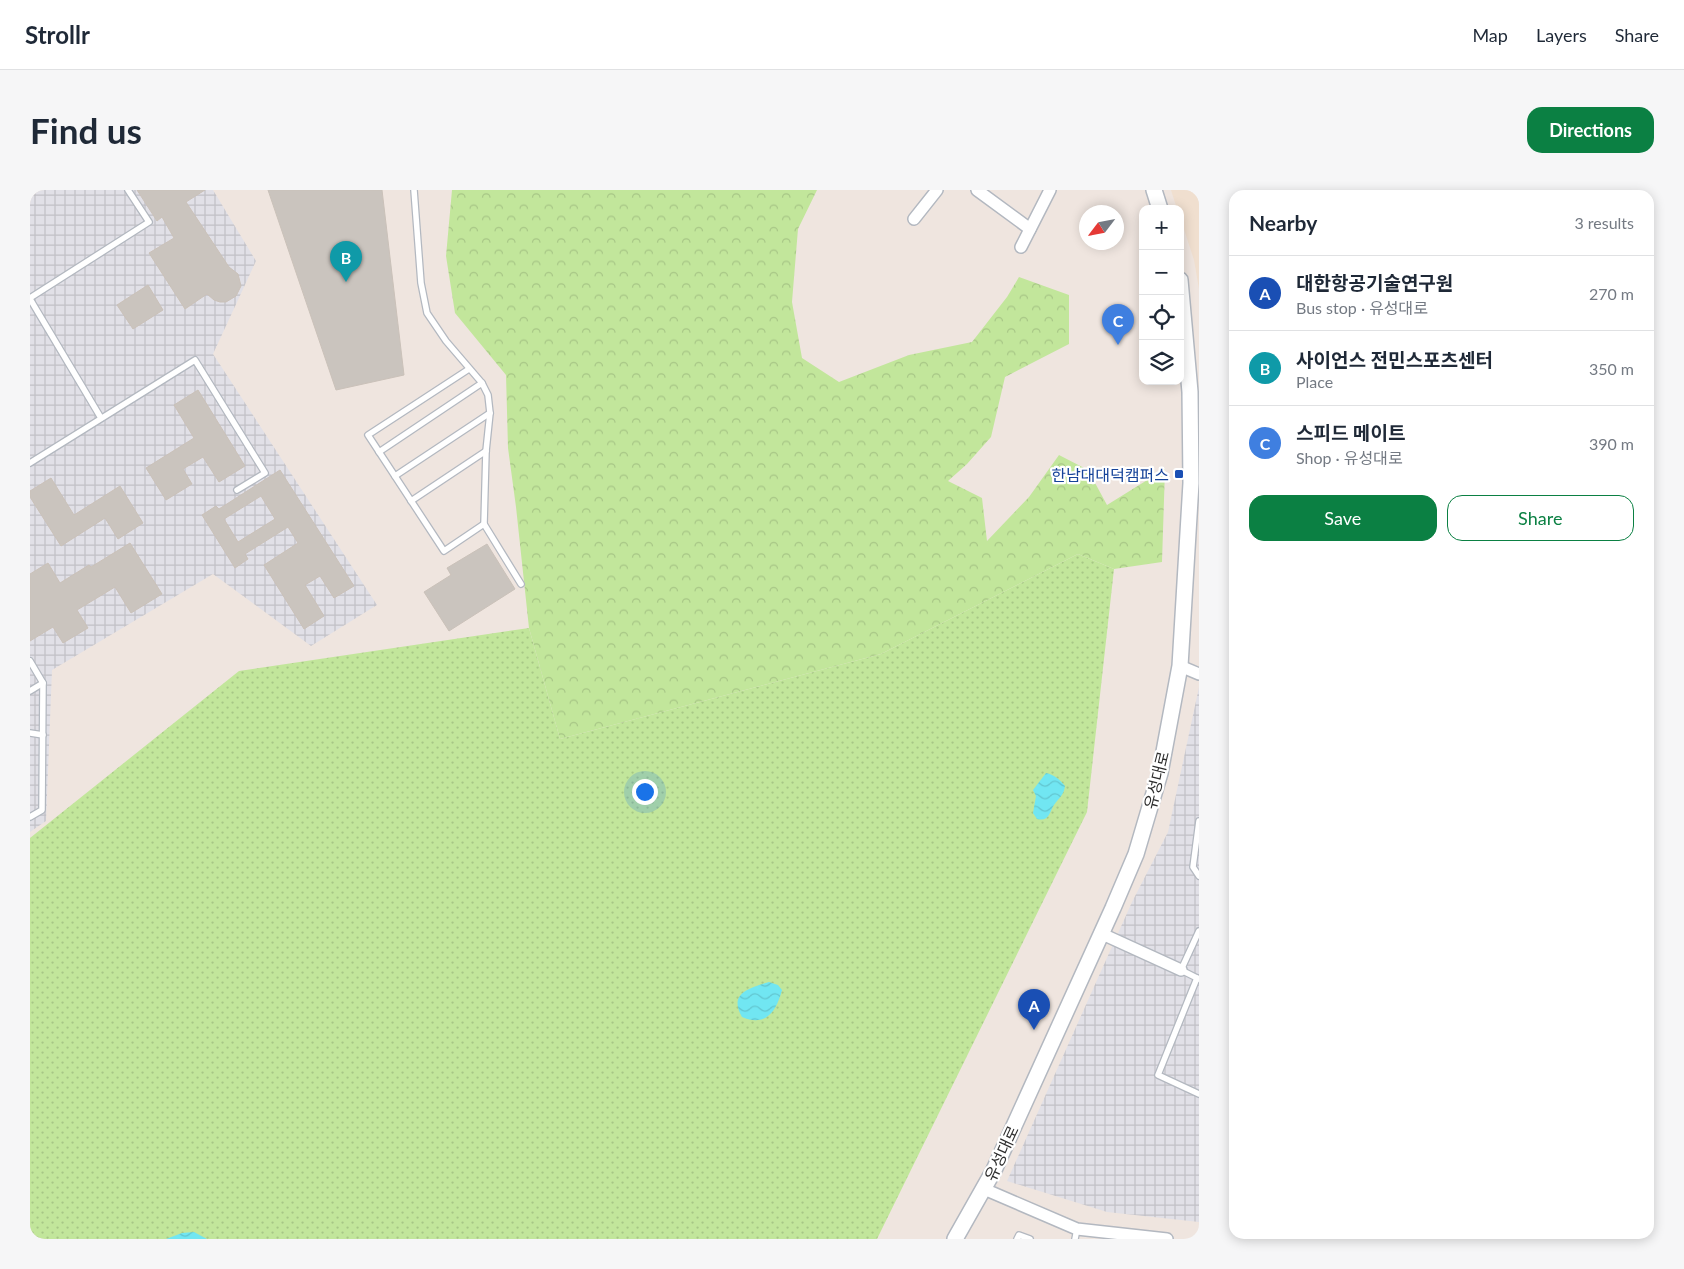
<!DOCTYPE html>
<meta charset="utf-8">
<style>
body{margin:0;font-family:Lato,"Noto Sans KR",sans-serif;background:#f6f6f7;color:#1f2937}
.controls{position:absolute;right:15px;top:15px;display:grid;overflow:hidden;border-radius:10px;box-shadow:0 2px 12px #0003}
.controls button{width:45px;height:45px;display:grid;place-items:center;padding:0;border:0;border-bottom:1px solid #e0e1e3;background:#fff;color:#1f2937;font:25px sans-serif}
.compass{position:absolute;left:1049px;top:15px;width:45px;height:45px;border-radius:50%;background:#fff;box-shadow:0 2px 12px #0003;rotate:238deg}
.you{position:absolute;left:614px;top:601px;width:18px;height:18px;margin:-12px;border:4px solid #fff;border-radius:50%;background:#1a73e8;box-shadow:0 0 0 8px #1a73e833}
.badge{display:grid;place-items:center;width:32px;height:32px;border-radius:50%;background:#0b8043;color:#fff;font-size:16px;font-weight:700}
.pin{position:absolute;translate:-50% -41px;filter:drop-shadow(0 1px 2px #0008)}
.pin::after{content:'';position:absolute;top:26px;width:18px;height:15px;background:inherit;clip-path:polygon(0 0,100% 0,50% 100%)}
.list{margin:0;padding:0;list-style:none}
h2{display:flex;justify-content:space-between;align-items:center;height:65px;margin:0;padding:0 20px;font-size:21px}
h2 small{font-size:16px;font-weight:400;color:#747a83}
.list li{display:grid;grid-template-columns:32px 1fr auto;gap:15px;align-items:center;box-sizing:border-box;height:75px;padding:0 20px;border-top:1px solid #e0e1e3}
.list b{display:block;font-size:19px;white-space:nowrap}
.list p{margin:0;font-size:16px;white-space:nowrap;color:#747a83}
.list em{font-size:16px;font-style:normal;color:#747a83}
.actions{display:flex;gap:10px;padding:15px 20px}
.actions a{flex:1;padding:11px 0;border:1px solid #0b8043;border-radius:15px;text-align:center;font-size:18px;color:#0b8043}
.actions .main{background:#0b8043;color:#fff}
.icon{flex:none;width:28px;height:28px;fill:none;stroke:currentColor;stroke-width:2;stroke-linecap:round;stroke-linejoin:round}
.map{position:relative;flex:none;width:1169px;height:1049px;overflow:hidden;border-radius:15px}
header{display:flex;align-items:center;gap:30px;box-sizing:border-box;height:70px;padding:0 25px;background:#fff;border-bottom:1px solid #e0e1e3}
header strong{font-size:24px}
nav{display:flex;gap:28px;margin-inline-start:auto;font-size:18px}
.intro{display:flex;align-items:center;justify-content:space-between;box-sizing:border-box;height:120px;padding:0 30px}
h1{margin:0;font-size:35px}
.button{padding:12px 22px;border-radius:15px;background:#0b8043;color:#fff;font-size:18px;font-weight:700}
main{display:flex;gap:30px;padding:0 30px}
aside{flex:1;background:#fff;border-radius:15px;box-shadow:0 2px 12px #0003}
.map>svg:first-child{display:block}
</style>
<header>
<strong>Strollr</strong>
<nav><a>Map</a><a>Layers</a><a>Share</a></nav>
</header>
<div class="intro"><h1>Find us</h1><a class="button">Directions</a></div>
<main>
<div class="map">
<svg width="1169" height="1049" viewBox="0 0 1169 1049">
<defs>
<pattern id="industrial-grid" width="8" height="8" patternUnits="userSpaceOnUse" patternTransform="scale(1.25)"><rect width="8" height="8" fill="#e1e0e7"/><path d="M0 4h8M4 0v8" fill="none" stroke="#c1c0c6"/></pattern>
<pattern id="grass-dots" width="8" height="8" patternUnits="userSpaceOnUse" patternTransform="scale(1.25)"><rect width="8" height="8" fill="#c2e69b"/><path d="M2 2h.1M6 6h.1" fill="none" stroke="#a7c686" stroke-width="1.8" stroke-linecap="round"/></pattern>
<pattern id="forest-crowns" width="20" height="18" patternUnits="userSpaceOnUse" patternTransform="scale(1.25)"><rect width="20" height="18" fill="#c2e69b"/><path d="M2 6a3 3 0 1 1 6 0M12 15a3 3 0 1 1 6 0" fill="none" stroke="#a7c686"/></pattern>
<pattern id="water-waves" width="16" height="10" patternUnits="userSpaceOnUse" patternTransform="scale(1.25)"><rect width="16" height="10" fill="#71e6f2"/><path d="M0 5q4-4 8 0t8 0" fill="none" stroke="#62c6d0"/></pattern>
</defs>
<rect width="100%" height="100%" fill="#efe5df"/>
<!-- industrial -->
<g fill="url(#industrial-grid)">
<polygon points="0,0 183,0 226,71 183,164 347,415 281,456 183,384 22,480 16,631 0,642"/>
<polygon points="1169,497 1169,1032 1077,1022 977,991 1102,712 1138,642"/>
</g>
<!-- education -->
<polygon fill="#f0dfcf" points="1141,0 1169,0 1169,99 1164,70 1150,27 1150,19 1147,19"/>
<!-- grass -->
<polygon fill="url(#grass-dots)" points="1048,364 1084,379 1057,622 847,1049 0,1049 0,648 209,481 499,438 530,549 851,464"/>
<!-- forest -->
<polygon fill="url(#forest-crowns)" points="422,0 787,0 768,39 762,112 772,168 809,192 879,165 942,152 977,107 989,87 1039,105 1039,154 975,187 961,247 937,274 918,291 952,308 957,351 999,307 1029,265 1058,280 1077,315 1135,279 1132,372 1084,379 1048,364 851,464 530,549 499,438 486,317 478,258 476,185 425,123 416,66"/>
<!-- water -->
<g fill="url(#water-waves)">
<path d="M1016,583c9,2 13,6 19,13 -1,9 -6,12 -11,19 -5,8 -5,17 -17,14l-4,-6 3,-17 -3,-6z"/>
<path d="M739,792l9,3 4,5c-6,22 -16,37 -40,27 -14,-24 8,-29 27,-35z"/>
<polygon points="164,1042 177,1049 136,1049 152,1043"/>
</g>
<!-- building -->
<g fill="#cac4be" stroke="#cac1b9" fill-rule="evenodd">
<polygon points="107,0 175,0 156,12 199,77 208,84 211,96 206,106 196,112 190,112 184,110 177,104 155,119 119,63 144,48 132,27 127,31"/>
<polygon points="238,0 352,0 374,185 306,200"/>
<polygon points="118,95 133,120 103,139 87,115"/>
<polygon points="168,200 215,276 189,292 173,267 153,279 162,294 136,310 116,278 164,248 144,215"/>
<path d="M250,280l74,116 -20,12 -14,-22 -15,9 19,31 -20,13 -40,-64 34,-22 -10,-16 -43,27 3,5 -13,9 -33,-53 14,-9 3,3zM231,306l14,23 -37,23 -14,-23z"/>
<polygon points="21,288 44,325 90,296 113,333 88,349 75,328 31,356 0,307 0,301"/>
<polygon points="100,353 132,404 101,423 85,397 47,420 58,438 33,453 23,437 0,451 0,384 18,373 30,393 59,375 61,377"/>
<polygon points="457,354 485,399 419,441 394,402 421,385 417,378"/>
</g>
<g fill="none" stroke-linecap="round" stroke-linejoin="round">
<defs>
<g id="lane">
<polyline points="384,0 391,93 397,123 416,151 452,193 458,205 460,223 456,261 454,334 491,394"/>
<polyline points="0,108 119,32 98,0"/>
<polyline points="0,109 71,228"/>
<polyline points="439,179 338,245 414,361 454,334"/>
<polyline points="349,262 452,193"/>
<polyline points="0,273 165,170 235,283 207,300"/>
<polyline points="365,286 460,223"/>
<polyline points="381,311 456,261"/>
<polyline points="0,471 13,493 12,620 0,627"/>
<polyline points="0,501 13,493"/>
<polyline points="0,543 13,545"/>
<polyline points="1169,631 1163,677 1169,686"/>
<polyline points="1169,741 1151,780 1169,789"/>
<polyline points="1167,788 1128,885 1169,904"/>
<polyline points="987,1049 989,1045 1000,1049"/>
<polyline points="1045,1049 1047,1039"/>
</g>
<g id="street">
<polyline points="947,0 1000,39"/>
<polyline points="884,29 907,0"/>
<polyline points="991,57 1020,0"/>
<polyline points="1150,476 1169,484"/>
<polyline points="1070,743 1151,780"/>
<polyline points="954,999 1047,1039 1137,1049"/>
</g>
<g id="secondary">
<polyline points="1124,0 1130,19"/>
<polyline points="925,1049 964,980 1083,718 1106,664 1130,583 1150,476 1161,293 1160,202 1150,90"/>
</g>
</defs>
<!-- lane casing -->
<use href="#lane" stroke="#b3b8c0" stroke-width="8"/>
<!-- street casing -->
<use href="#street" stroke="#b3b8c0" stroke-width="14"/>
<!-- secondary casing -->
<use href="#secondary" stroke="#b3b8c0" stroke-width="18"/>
<!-- lane -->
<use href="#lane" stroke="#fff" stroke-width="5.5"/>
<!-- street -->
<use href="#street" stroke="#fff" stroke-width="11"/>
<!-- secondary -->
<use href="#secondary" stroke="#fff" stroke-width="15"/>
</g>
<!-- markers -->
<rect fill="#1a4fb4" stroke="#fff" stroke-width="2" x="1144" y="279" width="10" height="10" rx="2.5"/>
<g text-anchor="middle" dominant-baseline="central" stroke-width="4.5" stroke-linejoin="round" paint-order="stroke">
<!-- transit labels -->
<g font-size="16" fill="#164399" stroke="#fff" text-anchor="end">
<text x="1139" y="284">한남대대덕캠퍼스</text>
</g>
<!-- street labels -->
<g font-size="16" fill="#2d2d2d" stroke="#fff">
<text transform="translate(1126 590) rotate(-76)">유성대로</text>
<text transform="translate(971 963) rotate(-65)">유성대로</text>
</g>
</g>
</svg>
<div class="controls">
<button>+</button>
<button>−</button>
<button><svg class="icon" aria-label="locate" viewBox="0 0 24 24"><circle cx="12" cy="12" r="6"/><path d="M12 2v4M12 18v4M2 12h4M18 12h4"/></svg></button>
<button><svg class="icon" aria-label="layers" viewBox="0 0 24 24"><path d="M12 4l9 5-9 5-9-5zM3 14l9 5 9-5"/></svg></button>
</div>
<svg class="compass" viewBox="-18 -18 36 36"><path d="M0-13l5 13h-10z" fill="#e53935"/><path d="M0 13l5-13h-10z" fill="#747a83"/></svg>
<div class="you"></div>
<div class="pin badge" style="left:1004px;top:840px;background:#1a4fb4">A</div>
<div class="pin badge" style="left:316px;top:92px;background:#0f9aa8">B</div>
<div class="pin badge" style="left:1088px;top:155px;background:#3f7fe0">C</div>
</div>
<aside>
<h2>Nearby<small>3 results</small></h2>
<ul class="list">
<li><span class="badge" style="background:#1a4fb4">A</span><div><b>대한항공기술연구원</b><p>Bus stop · 유성대로</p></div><em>270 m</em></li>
<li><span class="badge" style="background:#0f9aa8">B</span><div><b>사이언스 전민스포츠센터</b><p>Place</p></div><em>350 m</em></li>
<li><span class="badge" style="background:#3f7fe0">C</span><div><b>스피드 메이트</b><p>Shop · 유성대로</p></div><em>390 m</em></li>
</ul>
<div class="actions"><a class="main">Save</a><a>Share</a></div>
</aside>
</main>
